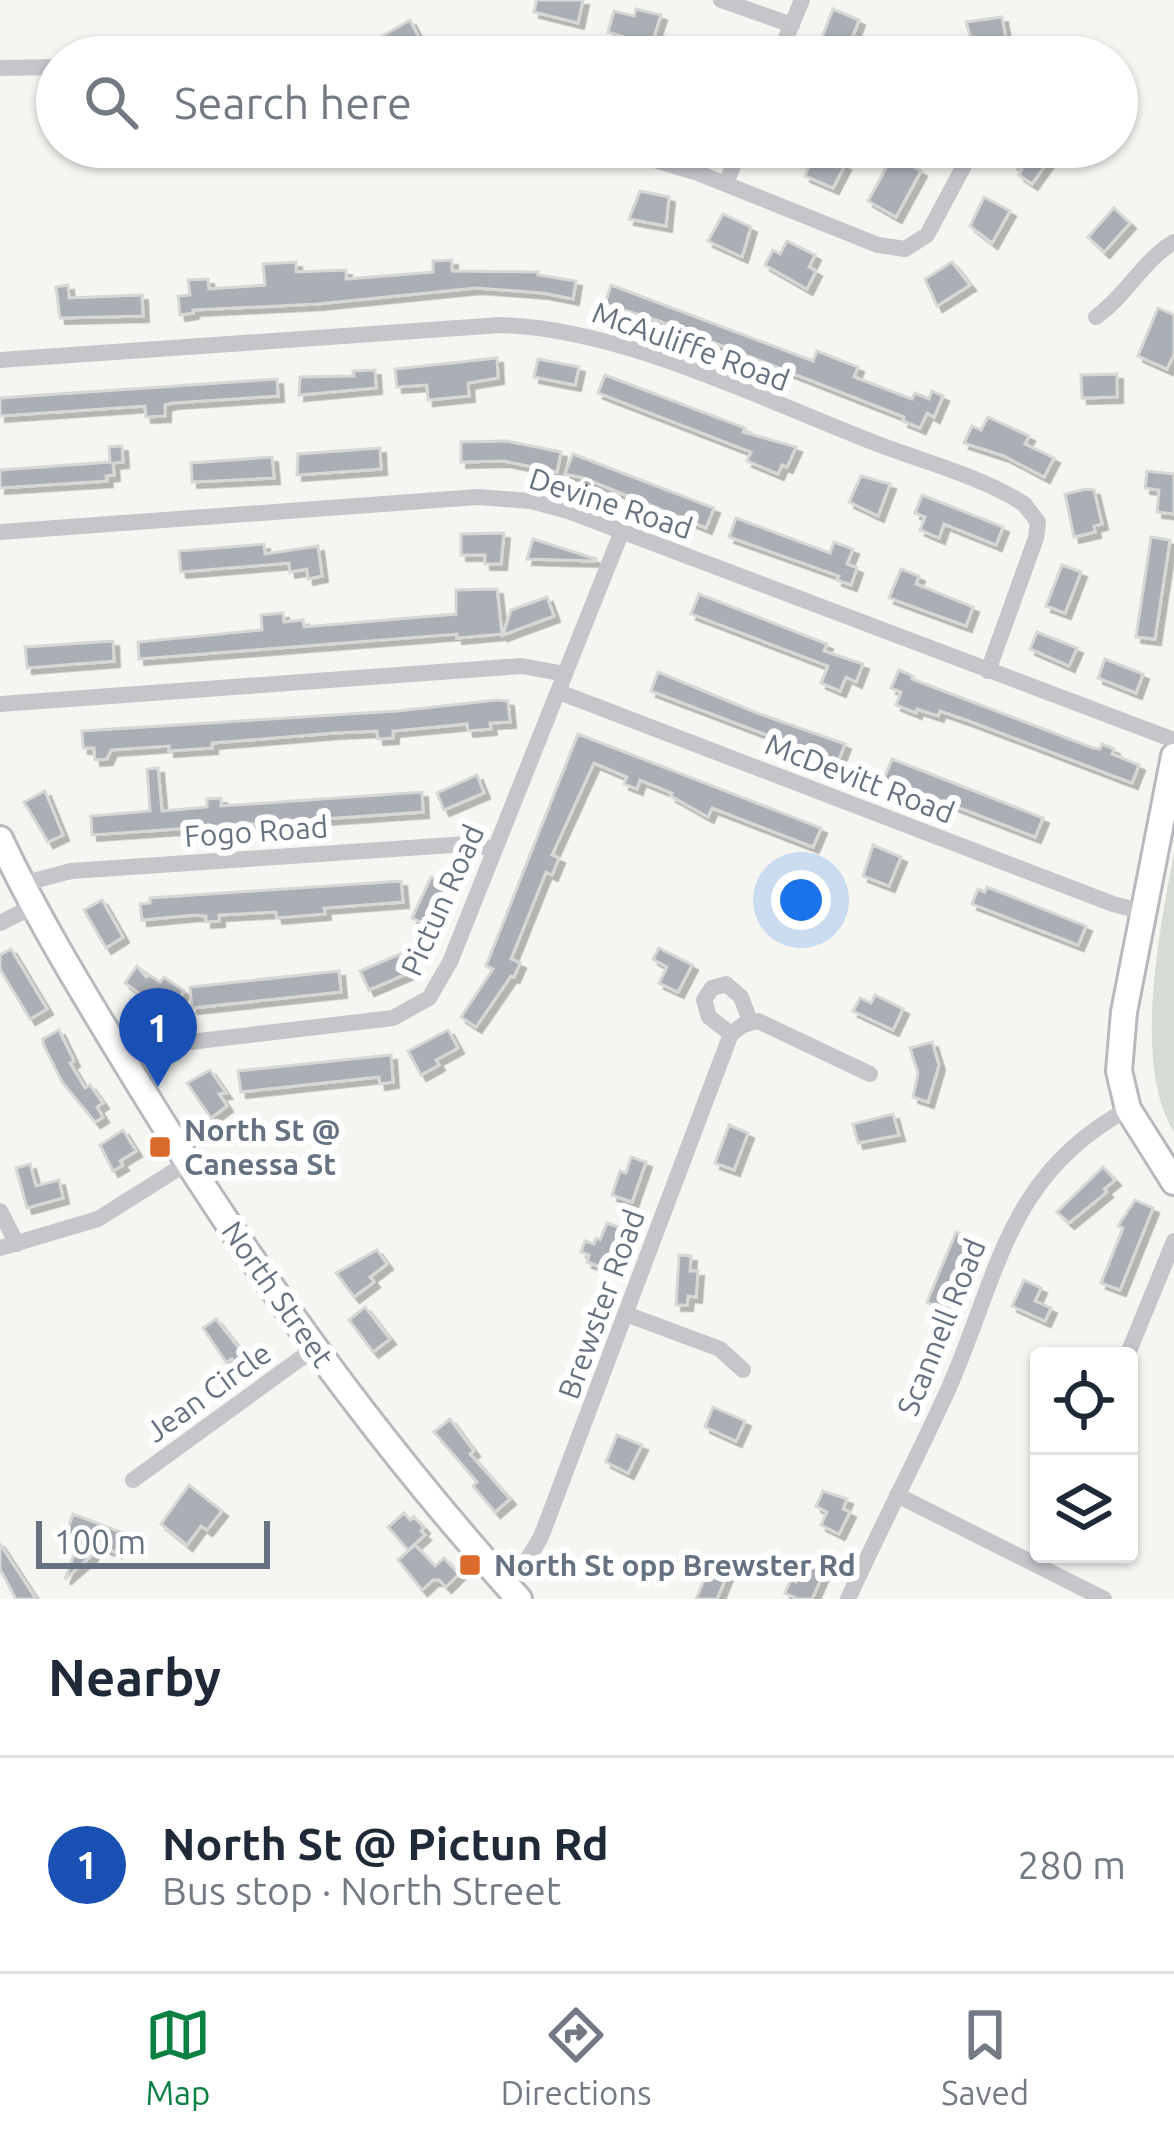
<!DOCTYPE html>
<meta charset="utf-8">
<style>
body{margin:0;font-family:Ubuntu,sans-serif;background:#f6f6f7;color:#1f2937}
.controls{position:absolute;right:36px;bottom:36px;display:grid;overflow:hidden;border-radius:12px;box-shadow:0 3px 9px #0004}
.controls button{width:108px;height:108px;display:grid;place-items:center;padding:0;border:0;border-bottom:3px solid #e0e1e3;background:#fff;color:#1f2937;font:60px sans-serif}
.scale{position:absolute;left:36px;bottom:30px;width:234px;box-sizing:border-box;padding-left:12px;border:6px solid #667282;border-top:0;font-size:33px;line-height:42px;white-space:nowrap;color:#667282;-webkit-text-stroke:9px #fff;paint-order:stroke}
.you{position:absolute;left:801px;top:900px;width:42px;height:42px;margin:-30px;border:9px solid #fff;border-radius:50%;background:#1a73e8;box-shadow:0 0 0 18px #1a73e833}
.badge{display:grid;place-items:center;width:78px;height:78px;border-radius:50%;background:#0b8043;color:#fff;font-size:39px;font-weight:700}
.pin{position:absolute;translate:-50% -99px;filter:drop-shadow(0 3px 6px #0008)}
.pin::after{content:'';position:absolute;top:63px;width:42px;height:36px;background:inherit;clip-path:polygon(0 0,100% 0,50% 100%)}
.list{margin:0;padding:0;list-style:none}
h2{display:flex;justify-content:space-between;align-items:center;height:156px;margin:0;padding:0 48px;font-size:51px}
h2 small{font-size:39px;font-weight:400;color:#747a83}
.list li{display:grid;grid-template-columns:78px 1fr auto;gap:36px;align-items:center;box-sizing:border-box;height:216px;padding:0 48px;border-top:3px solid #e0e1e3}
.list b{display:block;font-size:45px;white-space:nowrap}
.list p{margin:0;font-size:39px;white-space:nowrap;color:#747a83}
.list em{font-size:39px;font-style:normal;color:#747a83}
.icon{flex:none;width:66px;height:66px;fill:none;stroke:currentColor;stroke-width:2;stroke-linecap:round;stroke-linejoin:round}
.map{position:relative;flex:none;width:1174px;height:1599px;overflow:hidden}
.search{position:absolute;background:#fff;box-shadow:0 3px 9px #0004;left:36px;right:36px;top:36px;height:132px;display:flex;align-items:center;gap:30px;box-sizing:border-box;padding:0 42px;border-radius:66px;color:#747a83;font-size:45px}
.sheet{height:372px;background:#fff}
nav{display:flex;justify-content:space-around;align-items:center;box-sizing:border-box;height:168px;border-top:3px solid #e0e1e3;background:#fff;font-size:33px;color:#747a83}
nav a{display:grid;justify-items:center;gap:6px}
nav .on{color:#0b8043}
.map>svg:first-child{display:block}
</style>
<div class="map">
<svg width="1174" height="1599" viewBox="0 0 1174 1599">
<defs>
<filter id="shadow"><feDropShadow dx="5.5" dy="5.5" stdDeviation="0" flood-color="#0004"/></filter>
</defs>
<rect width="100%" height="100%" fill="#f5f6f2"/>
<!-- green -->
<path fill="#d6dcd3" d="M1174,852v280c-42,-68 -14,-203 0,-280z"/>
<!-- building -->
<g fill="#aaafb6" stroke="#d7d7d5" stroke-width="3" filter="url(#shadow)">
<polygon points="537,0 583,0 578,23 534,12"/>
<polygon points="636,9 661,15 651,46 608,32 614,11 634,16"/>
<polygon points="833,9 859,20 846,54 821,40"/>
<polygon points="1002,17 1007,44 974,49 966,22"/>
<polygon points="410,20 420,40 386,57 375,57 369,44"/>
<polygon points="1023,147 1045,147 1054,153 1032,184 1019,175 1022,170 1012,163"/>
<polygon points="811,150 845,165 833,188 805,176 808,169 804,166"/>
<polygon points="893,155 921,171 896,217 868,201"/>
<polygon points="640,191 669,197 666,226 629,219"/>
<polygon points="984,197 1010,211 992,243 970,226"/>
<polygon points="1114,208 1130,223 1104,252 1088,237"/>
<polygon points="723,214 751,227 742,257 708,241"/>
<polygon points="787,241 815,255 809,267 816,271 807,289 765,265 773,250 780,254"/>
<polygon points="452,260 452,271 538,272 538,275 576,281 573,299 543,293 476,288 317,304 193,310 193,313 180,315 178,296 190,295 188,280 208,279 209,289 265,285 263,264 296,262 296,272 346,270 346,279 433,272 433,261"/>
<polygon points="952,262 970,285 937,306 925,279"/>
<polygon points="68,285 69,298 142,295 143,316 60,318 56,287"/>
<polygon points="611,285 813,361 817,351 858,367 854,377 912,399 915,393 929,399 932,391 943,396 934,417 927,413 920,428 903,421 904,417 659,321 605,304"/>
<polygon points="1158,308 1174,315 1174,354 1167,369 1138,356"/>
<polygon points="497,358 498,378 468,383 469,396 428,400 427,385 397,387 395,369"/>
<polygon points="538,359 579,367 575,385 534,377"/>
<polygon points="375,370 376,388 299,395 300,377 354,376 353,371"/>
<polygon points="1117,374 1117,397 1082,398 1081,375"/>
<polygon points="605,375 745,428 743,432 796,447 787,467 782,465 778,474 747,461 751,452 598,393"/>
<polygon points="277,379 278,396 172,403 165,405 165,416 146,417 145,406 0,416 0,398"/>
<polygon points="988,417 1029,436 1025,444 1054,458 1044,477 1004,456 964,443 972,426 981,430"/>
<polygon points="507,441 561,452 557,472 504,461 461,462 461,442"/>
<polygon points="122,446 123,462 113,463 114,475 106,476 107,481 0,488 0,470 110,462 109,447"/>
<polygon points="380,448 381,469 297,475 298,454"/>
<polygon points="573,454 714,508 706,528 584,478 565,474"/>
<polygon points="272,457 274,478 192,482 191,463"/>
<polygon points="1147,471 1174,474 1174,514 1157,512 1159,490 1145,488"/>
<polygon points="861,476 890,484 878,516 849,502"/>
<polygon points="1086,489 1094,490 1102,524 1094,526 1095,532 1074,537 1065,494"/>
<polygon points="922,495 1003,527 996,545 944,524 939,538 920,530 925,517 915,513"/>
<polygon points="736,518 830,553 834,542 853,549 847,564 857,568 851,585 837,580 839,576 729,537"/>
<polygon points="504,533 501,564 485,564 485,555 461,555 461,534"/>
<polygon points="1151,537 1170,540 1155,639 1136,637"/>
<polygon points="533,539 596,559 595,561 527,559"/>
<polygon points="264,544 265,554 318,546 322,576 308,579 307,569 290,572 289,563 181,572 179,551"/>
<polygon points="1062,565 1081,572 1065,613 1046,606"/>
<polygon points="901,569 919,576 916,584 973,607 966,626 889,598"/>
<polygon points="497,589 502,634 457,638 457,634 139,659 138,642 262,630 261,615 283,613 284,622 303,620 304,627 456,614 456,590"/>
<polygon points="699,594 827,644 824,651 863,664 856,682 846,677 840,691 821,683 828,666 691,614"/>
<polygon points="547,597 554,616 503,635 511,610"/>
<polygon points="1037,632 1077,648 1069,666 1030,649"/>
<polygon points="113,641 114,661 27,668 25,647"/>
<polygon points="1105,659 1143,674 1136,693 1098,678"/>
<polygon points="899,670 913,676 912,679 1093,748 1100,749 1102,744 1114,749 1112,754 1139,765 1132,783 969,721 940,711 938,716 917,709 916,713 896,705 901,692 891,688"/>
<polygon points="658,672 757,713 845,744 838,762 651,691"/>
<polygon points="497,700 508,701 510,722 490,723 491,729 468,731 467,724 393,731 393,738 378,739 377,731 334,733 212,743 212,748 169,751 169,746 111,750 107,759 95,760 94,748 83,748 82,731 397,711"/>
<polygon points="578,734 821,828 813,847 712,808 708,817 671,796 672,793 640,780 637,789 624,784 627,777 594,763 552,855 559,858 552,875 546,872 511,959 520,963 514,977 511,976 476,1027 461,1017 493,969 486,966"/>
<polygon points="892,759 1043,818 1035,837 884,779"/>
<polygon points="158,768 162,811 207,807 207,799 221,798 221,806 422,792 423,812 92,835 91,816 150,811 147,769"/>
<polygon points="477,775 484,793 444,810 437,793"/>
<polygon points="45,791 63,835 48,842 24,802"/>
<polygon points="873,845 901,857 889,886 863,876"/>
<polygon points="431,877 448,885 430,926 412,918"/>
<polygon points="401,881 403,902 324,908 325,914 277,918 276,912 239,914 219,915 219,921 206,922 206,916 195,915 142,920 140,904 150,903 150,898"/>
<polygon points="987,887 1086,926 1078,945 972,904 978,889 985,892"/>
<polygon points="102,900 123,937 106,948 84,910"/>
<polygon points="659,948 692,965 678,992 659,983 667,967 653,959"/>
<polygon points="11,949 47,1009 30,1019 0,969 0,955"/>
<polygon points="400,954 409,973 369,990 360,971"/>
<polygon points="137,966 147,978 146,973 160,982 164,977 184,991 168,1014 125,983"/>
<polygon points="339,971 341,992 192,1008 190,987"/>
<polygon points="875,995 903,1009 893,1030 853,1011 860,998 871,1003"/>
<polygon points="59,1030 74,1061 70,1063 85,1088 90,1085 103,1103 97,1107 103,1117 95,1122 62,1082 43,1044 43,1039"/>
<polygon points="448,1030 458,1048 436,1060 439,1065 421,1075 408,1051"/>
<polygon points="932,1042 939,1065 928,1102 913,1097 918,1073 910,1048"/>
<polygon points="391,1055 393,1082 380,1084 379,1077 241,1092 238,1071"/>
<polygon points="210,1070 226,1093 219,1094 227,1106 211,1118 187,1083"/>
<polygon points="893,1114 899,1135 858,1143 853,1124"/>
<polygon points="729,1125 748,1133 734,1170 715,1163"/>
<polygon points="123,1130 136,1151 120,1161 123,1165 113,1171 100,1145"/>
<polygon points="631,1157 646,1162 632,1202 612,1195 620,1171 626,1173"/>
<polygon points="30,1164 36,1186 59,1180 63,1198 27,1208 16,1168"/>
<polygon points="1103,1167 1115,1180 1104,1189 1107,1192 1069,1223 1057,1212"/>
<polygon points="1135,1200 1153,1208 1120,1290 1101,1283 1123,1228 1118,1226"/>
<polygon points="607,1223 624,1229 609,1270 587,1262 589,1255 581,1252 585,1241 594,1244 596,1238 600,1240"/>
<polygon points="956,1232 970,1238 942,1310 927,1302"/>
<polygon points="377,1250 387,1264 370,1277 374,1282 354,1297 336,1273"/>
<polygon points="679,1255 691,1256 690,1271 698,1271 696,1297 688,1296 687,1305 676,1305"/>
<polygon points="1024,1280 1041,1288 1035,1301 1051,1308 1045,1321 1012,1306"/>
<polygon points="365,1307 390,1339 373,1352 349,1320"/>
<polygon points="216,1319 246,1357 236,1364 232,1359 226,1362 203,1328"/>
<polygon points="713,1407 745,1421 736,1441 705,1427"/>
<polygon points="450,1419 474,1451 470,1454 510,1499 495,1512 473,1486 477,1482 434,1432"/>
<polygon points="617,1435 642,1445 628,1473 606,1462"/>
<polygon points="189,1485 222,1511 207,1530 201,1526 187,1545 161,1524"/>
<polygon points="823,1491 847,1499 843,1509 850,1512 839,1534 821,1525 827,1512 816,1506"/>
<polygon points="404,1513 410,1520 414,1517 424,1528 421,1531 425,1535 408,1550 388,1527"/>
<polygon points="73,1514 123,1533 116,1552 96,1545 92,1555 65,1579 80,1539 66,1534"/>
<polygon points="0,1544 36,1599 16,1599 0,1569"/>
<polygon points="415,1545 435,1566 444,1558 459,1574 446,1587 439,1580 433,1580 422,1590 398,1560"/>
<polygon points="714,1556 732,1563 717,1599 696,1599"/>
<polygon points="808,1556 827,1565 812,1599 798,1599 785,1593 791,1579 796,1582"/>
</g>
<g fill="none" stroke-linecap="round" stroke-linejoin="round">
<defs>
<g id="secondary">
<polyline points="1174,756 1124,1012 1119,1071 1128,1109 1174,1182"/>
<path d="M0,839c39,83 87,160 135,239 112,184 239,360 384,521"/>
</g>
</defs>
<!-- secondary casing -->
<use href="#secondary" stroke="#b6b9be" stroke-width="30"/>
<!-- street -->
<g stroke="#c4c6ca" stroke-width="16">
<polyline points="721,0 792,25"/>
<polyline points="778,57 802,0"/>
<polyline points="0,68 57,67"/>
<polyline points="593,147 632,153 698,173 878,245 905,249 927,235 974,147"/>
<polyline points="726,183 741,147"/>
<path d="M1096,317c31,-22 46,-56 78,-75"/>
<path d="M0,360l501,-35c121,4 256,72 369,116 50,20 109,34 154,63l14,18 -2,16 -48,133"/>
<polyline points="0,532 478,497 531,501 568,511 1174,740"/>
<polyline points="559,692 1113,904 1143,912"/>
<polyline points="0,704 522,666 565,674"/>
<polyline points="22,884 71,871 467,844 495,849"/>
<polyline points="0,923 34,906"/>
<polyline points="731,1034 709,1017 704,1000 712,988 726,984 741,997 750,1021"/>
<polyline points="125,1062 173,1044 393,1018 429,998 450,962 622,531"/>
<polyline points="0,1211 17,1244"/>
<polyline points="0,1248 98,1219 187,1163"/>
<polyline points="626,1314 720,1349 743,1370"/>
<polyline points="1127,1356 1174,1241"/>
<polyline points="133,1480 315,1348"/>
<polyline points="897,1495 1104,1599"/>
<polyline points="503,1582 527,1560 541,1537 731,1034 743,1025 758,1021 870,1074"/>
<path d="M848,1599c32,-70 68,-139 100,-209 51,-115 58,-215 180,-281"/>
</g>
<!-- secondary -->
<use href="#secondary" stroke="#fff" stroke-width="24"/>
</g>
<!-- markers -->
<g fill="#db6a2d" stroke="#fff" stroke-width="4.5">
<rect x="148" y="1135" width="24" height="24" rx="6"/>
<rect x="458" y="1553" width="24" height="24" rx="6"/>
</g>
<g text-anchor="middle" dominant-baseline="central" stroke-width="12" stroke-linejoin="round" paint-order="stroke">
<!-- street labels -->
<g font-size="30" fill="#667282" stroke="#fff">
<text transform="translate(691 346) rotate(20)">McAuliffe Road</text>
<text transform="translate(611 503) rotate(18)">Devine Road</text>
<text transform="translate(860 778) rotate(21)">McDevitt Road</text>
<text transform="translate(256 831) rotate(-4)">Fogo Road</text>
<text transform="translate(442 900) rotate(-66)">Pictun Road</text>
<text transform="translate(278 1294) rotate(55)">North Street</text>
<text transform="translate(601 1304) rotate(-70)">Brewster Road</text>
<text transform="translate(941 1327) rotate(-68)">Scannell Road</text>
<text transform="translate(208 1392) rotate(-36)">Jean Circle</text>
</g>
<!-- poi labels -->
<g font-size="30" font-weight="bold" fill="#667282" stroke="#fff" text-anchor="start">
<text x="184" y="1130">North St @<tspan x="184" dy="34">Canessa St</tspan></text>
<text x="494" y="1565">North St opp Brewster Rd</text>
</g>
</g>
</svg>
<div class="controls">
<button><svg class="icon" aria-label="locate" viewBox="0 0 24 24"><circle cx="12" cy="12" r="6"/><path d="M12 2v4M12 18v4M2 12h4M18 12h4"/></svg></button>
<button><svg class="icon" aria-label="layers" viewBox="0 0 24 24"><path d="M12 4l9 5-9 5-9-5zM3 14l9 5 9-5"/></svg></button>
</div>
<div class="scale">100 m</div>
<div class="you"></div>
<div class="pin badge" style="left:158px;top:1087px;background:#1a4fb4">1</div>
<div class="search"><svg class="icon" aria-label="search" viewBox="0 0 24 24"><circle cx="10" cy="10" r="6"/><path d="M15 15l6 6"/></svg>Search here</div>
</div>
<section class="sheet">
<h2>Nearby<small></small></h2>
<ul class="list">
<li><span class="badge" style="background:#1a4fb4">1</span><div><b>North St @ Pictun Rd</b><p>Bus stop · North Street</p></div><em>280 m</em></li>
</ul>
</section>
<nav>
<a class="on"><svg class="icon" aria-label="map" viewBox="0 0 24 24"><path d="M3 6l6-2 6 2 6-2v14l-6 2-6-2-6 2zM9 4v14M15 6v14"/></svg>Map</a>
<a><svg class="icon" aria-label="directions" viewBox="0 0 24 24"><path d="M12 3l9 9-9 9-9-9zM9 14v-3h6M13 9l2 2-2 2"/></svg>Directions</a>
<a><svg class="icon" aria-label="saved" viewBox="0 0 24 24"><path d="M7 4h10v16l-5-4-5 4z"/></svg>Saved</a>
</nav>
